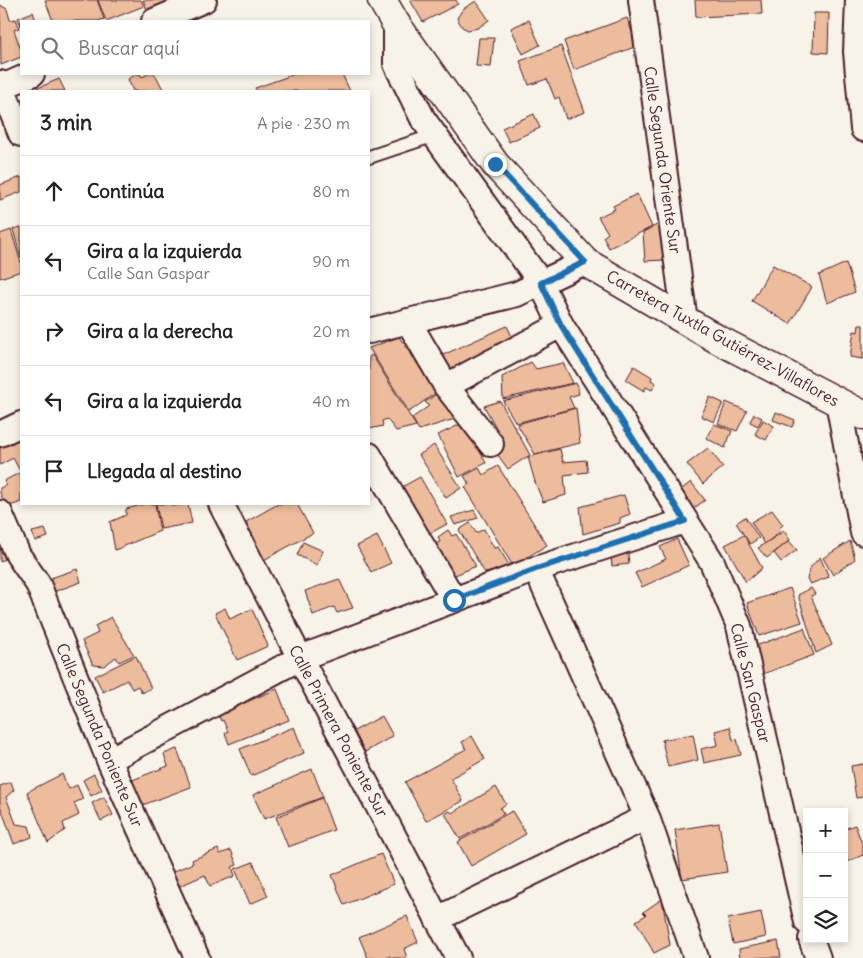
<!DOCTYPE html>
<html lang="es">
<meta charset="utf-8">
<style>
body{margin:0;font-family:Delius,sans-serif;background:#f2f2f2;color:#222}
.controls{position:absolute;right:15px;bottom:15px;display:grid;overflow:hidden;border-radius:0px;box-shadow:0 2px 8px #0003}
.controls button{width:45px;height:45px;display:grid;place-items:center;padding:0;border:0;border-bottom:1px solid #e0e0e0;background:#fff;color:#222;font:25px sans-serif}
.stop{position:absolute;width:15px;height:15px;margin:-11px;border:4px solid #1f6fb2;border-radius:50%;background:#fff}
.stop.end{background:#1f6fb2;border-color:#fff;box-shadow:0 1px 5px #0008}
.list{margin:0;padding:0;list-style:none}
h2{display:flex;justify-content:space-between;align-items:center;height:65px;margin:0;padding:0 20px;font-size:21px}
h2 small{font-size:16px;font-weight:400;color:#767676}
.list li{display:grid;grid-template-columns:32px 1fr auto;gap:15px;align-items:center;box-sizing:border-box;height:70px;padding:0 20px;border-top:1px solid #e0e0e0}
.list b{display:block;font-size:19px;white-space:nowrap}
.list p{margin:0;font-size:16px;white-space:nowrap;color:#767676}
.list em{font-size:16px;font-style:normal;color:#767676}
.icon{flex:none;width:28px;height:28px;fill:none;stroke:currentColor;stroke-width:2;stroke-linecap:round;stroke-linejoin:round}
.map{position:relative;flex:none;width:863px;height:958px;overflow:hidden}
.search{position:absolute;background:#fff;box-shadow:0 2px 8px #0003;left:20px;top:20px;width:350px;height:55px;display:flex;align-items:center;gap:12px;box-sizing:border-box;padding:0 18px;border-radius:0px;color:#767676;font-size:19px}
.panel{position:absolute;background:#fff;box-shadow:0 2px 8px #0003;left:20px;top:90px;width:350px;height:415px;border-radius:0px}
.map>svg:first-child{display:block}
</style>
<div class="map">
<svg width="863" height="958" viewBox="0 0 863 958">
<rect width="100%" height="100%" fill="#f7f3e8"/>
<filter id="ink" filterUnits="userSpaceOnUse"><feTurbulence type="fractalNoise" baseFrequency=".02" numOctaves="2"/><feDisplacementMap in="SourceGraphic" scale="10" xChannelSelector="R" yChannelSelector="G"/><feConvolveMatrix kernelMatrix="1 2 1 2 8 2 1 2 1" color-interpolation-filters="sRGB"/></filter>
<g filter="url(#ink)">
<!-- building -->
<g fill="#edbc9d" stroke="#4a1f2b">
<polygon points="45,0 97,0 104,19 98,21 53,21"/>
<polygon points="98,0 141,0 144,6 106,21"/>
<polygon points="143,0 187,0 149,15"/>
<polygon points="410,0 456,0 458,4 423,22"/>
<polygon points="695,0 761,0 762,14 696,17"/>
<polygon points="476,1 489,20 478,28 468,30 462,27 457,18 463,9"/>
<polygon points="0,5 7,9 10,20 16,19 19,28 14,30 21,50 21,57 1,65"/>
<polygon points="33,12 36,21 21,21 21,26 18,18"/>
<polygon points="814,13 829,13 828,53 813,52"/>
<polygon points="627,18 637,46 574,70 564,41"/>
<polygon points="529,20 540,45 523,54 511,28"/>
<polygon points="479,38 494,38 491,67 476,66"/>
<polygon points="561,46 585,112 566,119 559,97 555,99 547,79 529,85 520,61"/>
<polygon points="137,74 140,74 142,77 148,74 155,74 163,89 159,91 133,91 128,79"/>
<polygon points="295,74 342,74 350,91 257,91 255,88"/>
<polygon points="59,79 65,91 22,91 37,85 38,88"/>
<polygon points="534,114 540,128 509,142 502,128"/>
<polygon points="21,177 21,192 0,200 0,185"/>
<polygon points="637,194 652,227 609,248 603,237 608,233 598,217 615,209 613,206"/>
<polygon points="661,223 664,260 645,261 643,232"/>
<polygon points="21,227 21,258 13,229"/>
<polygon points="11,230 21,263 21,271 0,278 0,234"/>
<polygon points="846,263 855,292 827,303 819,275"/>
<polygon points="773,265 812,287 790,324 752,301"/>
<polygon points="859,325 863,325 863,359 850,357 854,331 858,332"/>
<polygon points="507,326 517,347 444,380 434,359"/>
<polygon points="399,337 437,392 409,412 369,348"/>
<polygon points="372,355 416,426 396,431 387,419 382,421 383,426 369,429 369,357"/>
<polygon points="531,362 536,369 563,363 573,383 503,399 502,377"/>
<polygon points="634,366 652,377 651,380 656,383 652,390 646,387 644,391 626,380"/>
<polygon points="576,383 579,394 569,397 574,408 516,423 503,401"/>
<polygon points="438,393 458,418 419,430 412,418 429,406 425,402"/>
<polygon points="710,397 723,403 714,422 701,416"/>
<polygon points="500,401 530,455 508,469 492,447 503,440 484,406"/>
<polygon points="726,402 747,411 737,431 718,424"/>
<polygon points="576,408 580,443 535,454 517,424"/>
<polygon points="776,412 795,420 792,427 773,420"/>
<polygon points="754,414 762,418 758,426 750,422"/>
<polygon points="763,420 774,426 766,440 755,434"/>
<polygon points="465,422 486,463 459,477 438,435"/>
<polygon points="714,424 732,431 725,448 706,438"/>
<polygon points="21,436 21,470 20,471 13,458 0,465 0,448"/>
<polygon points="434,445 461,488 446,498 419,455"/>
<polygon points="708,448 723,467 703,484 687,464"/>
<polygon points="560,449 563,462 586,460 588,472 564,475 566,495 543,502 535,482 528,457"/>
<polygon points="498,466 547,545 513,566 465,487 469,484 464,476 479,468 483,475"/>
<polygon points="21,472 21,502 13,505 5,505 0,493 0,488 6,485 4,481"/>
<polygon points="420,477 447,524 425,536 400,488"/>
<polygon points="691,482 705,500 689,512 675,494"/>
<polygon points="624,495 630,514 620,518 620,523 583,534 580,507"/>
<polygon points="145,504 155,504 160,531 115,550 110,522 126,515 126,509"/>
<polygon points="156,504 172,504 172,506 188,504 192,523 161,529"/>
<polygon points="278,504 297,504 313,533 260,562 252,545 257,543 246,522"/>
<polygon points="474,510 478,518 455,525 451,517"/>
<polygon points="772,510 783,525 779,528 781,531 765,544 751,522"/>
<polygon points="745,517 759,538 750,544 736,523"/>
<polygon points="470,523 476,533 484,529 494,548 498,547 511,568 485,573 459,530"/>
<polygon points="45,529 48,537 35,541 32,532"/>
<polygon points="448,530 452,536 456,534 476,566 446,579 429,547 440,542 438,537"/>
<polygon points="784,531 790,540 767,558 758,548"/>
<polygon points="744,535 762,568 746,582 725,545"/>
<polygon points="377,536 391,563 371,572 357,546"/>
<polygon points="677,539 689,565 642,587 635,573 666,559 660,547"/>
<polygon points="789,541 797,550 781,562 774,553"/>
<polygon points="850,541 855,559 833,575 823,558"/>
<polygon points="303,542 323,551 317,565 297,555"/>
<polygon points="0,548 5,559 0,562"/>
<polygon points="628,554 629,564 612,566 611,556"/>
<polygon points="820,557 829,577 810,584 807,579 810,568"/>
<polygon points="77,569 81,582 53,592 48,579"/>
<polygon points="339,579 353,608 337,613 334,607 313,615 305,591"/>
<polygon points="790,588 802,622 759,636 747,603"/>
<polygon points="811,588 815,594 811,596 832,645 816,653 798,595"/>
<polygon points="225,608 230,619 252,609 268,646 237,660 215,613"/>
<polygon points="111,617 134,655 119,662 116,657 104,666 93,665 82,641 98,633 95,626"/>
<polygon points="804,628 814,655 763,674 753,647"/>
<polygon points="136,656 151,688 142,693 138,686 132,689 127,680 103,692 95,676"/>
<polygon points="277,689 289,720 229,744 225,733 228,732 223,720 221,721 216,710 243,699 244,703"/>
<polygon points="382,716 393,736 365,752 354,731"/>
<polygon points="294,727 304,753 251,776 240,749"/>
<polygon points="730,727 733,740 737,739 741,755 704,763 701,749 718,745 715,731"/>
<polygon points="693,734 698,760 668,767 662,740"/>
<polygon points="472,736 485,759 451,778 463,801 426,821 405,782 466,749 462,742"/>
<polygon points="177,749 191,787 140,806 130,781 168,766 164,754"/>
<polygon points="863,764 863,797 856,798 851,766"/>
<polygon points="312,769 323,797 264,819 253,795"/>
<polygon points="62,774 69,789 77,785 83,799 74,803 79,815 63,823 65,830 48,843 27,792"/>
<polygon points="94,774 102,790 91,796 83,780"/>
<polygon points="11,782 14,790 6,797 16,824 29,826 32,837 14,844 0,805 0,786"/>
<polygon points="496,787 506,804 500,808 504,814 460,839 445,814 450,811 452,813"/>
<polygon points="104,797 113,815 101,821 92,803"/>
<polygon points="322,798 334,830 288,847 276,817"/>
<polygon points="512,811 526,834 471,866 458,842"/>
<polygon points="719,823 727,872 682,879 675,830"/>
<polygon points="855,825 863,846 863,855 844,863 844,829"/>
<polygon points="218,849 220,854 231,850 237,865 232,867 235,876 210,886 205,875 175,888 170,873 193,863 192,860"/>
<polygon points="381,854 394,884 344,905 332,875"/>
<polygon points="253,862 268,896 250,904 235,869"/>
<polygon points="662,899 670,945 654,953 636,921 646,915 643,912"/>
<polygon points="761,912 766,937 733,944 728,919"/>
<polygon points="407,916 418,942 404,949 407,958 391,958 390,956 386,958 368,958 359,937"/>
<polygon points="778,941 781,957 740,958 739,949"/>
</g>
<g fill="none" stroke-linecap="round" stroke-linejoin="round">
<defs>
<polyline id="lane" points="369,157 435,135"/>
<g id="street">
<polyline points="641,0 685,321"/>
<polyline points="858,0 856,52 863,129"/>
<polyline points="154,21 204,0"/>
<polyline points="396,24 396,64 423,119 541,283 561,325 712,562 739,626 807,922"/>
<polyline points="0,83 21,134"/>
<polyline points="0,88 32,74"/>
<polyline points="408,321 446,386 491,444"/>
<polyline points="369,331 517,294 585,262"/>
<polyline points="446,386 561,325"/>
<polyline points="838,402 863,533"/>
<polyline points="0,434 21,424"/>
<polyline points="369,455 454,600"/>
<polyline points="221,504 300,658 458,958"/>
<polyline points="0,513 18,555 38,584 109,760 197,958"/>
<polyline points="536,569 647,817 696,958"/>
<polyline points="109,760 300,658 536,569 685,521"/>
<polyline points="437,919 647,817"/>
<polyline points="811,939 818,958"/>
</g>
<polyline id="primary" points="382,0 396,24 495,164 585,262 717,339 863,415"/>
</defs>
<!-- lane casing -->
<use href="#lane" stroke="#4a1f2b" stroke-width="16"/>
<!-- street casing -->
<use href="#street" stroke="#4a1f2b" stroke-width="28"/>
<!-- primary casing -->
<use href="#primary" stroke="#4a1f2b" stroke-width="31"/>
<!-- lane -->
<use href="#lane" stroke="#f7f3e8" stroke-width="12"/>
<!-- street -->
<use href="#street" stroke="#f7f3e8" stroke-width="24"/>
<!-- primary -->
<use href="#primary" stroke="#f7f3e8" stroke-width="28"/>
</g>
</g>
<g fill="none" stroke-linecap="round" stroke-linejoin="round" filter="url(#ink)">
<!-- route -->
<polyline stroke="#1f6fb2" stroke-width="6" points="454,600 536,569 685,521 561,325 541,283 585,262 495,164"/>
</g>
<g text-anchor="middle" dominant-baseline="central" stroke-width="4.5" stroke-linejoin="round" paint-order="stroke">
<!-- street labels -->
<g font-size="16" fill="#4a1f2b" stroke="#f7f3e8">
<text transform="translate(663 160) rotate(82)">Calle Segunda Oriente Sur</text>
<text transform="translate(723 338) rotate(29)">Carretera Tuxtla Gutiérrez-Villaflores</text>
<text transform="translate(751 683) rotate(76)">Calle San Gaspar</text>
<text transform="translate(339 731) rotate(62)">Calle Primera Poniente Sur</text>
<text transform="translate(100 735) rotate(67)">Calle Segunda Poniente Sur</text>
</g>
</g>
</svg>
<div class="controls">
<button>+</button>
<button>−</button>
<button><svg class="icon" aria-label="layers" viewBox="0 0 24 24"><path d="M12 4l9 5-9 5-9-5zM3 14l9 5 9-5"/></svg></button>
</div>
<div class="stop" style="left:454px;top:600px"></div>
<div class="stop end" style="left:495px;top:164px"></div>
<div class="search"><svg class="icon" aria-label="search" viewBox="0 0 24 24"><circle cx="10" cy="10" r="6"/><path d="M15 15l6 6"/></svg>Buscar aquí</div>
<section class="panel">
<h2>3 min<small>A pie · 230 m</small></h2>
<ul class="list">
<li><svg class="icon" aria-label="ahead" viewBox="0 0 24 24"><path d="M12 20V5M6 11l6-6 6 6"/></svg><div><b>Continúa</b></div><em>80 m</em></li>
<li><svg class="icon" aria-label="left" viewBox="0 0 24 24"><path d="M17 20v-9H6M10 6l-5 5 5 5"/></svg><div><b>Gira a la izquierda</b><p>Calle San Gaspar</p></div><em>90 m</em></li>
<li><svg class="icon" aria-label="right" viewBox="0 0 24 24"><path d="M7 20v-9h11M14 6l5 5-5 5"/></svg><div><b>Gira a la derecha</b></div><em>20 m</em></li>
<li><svg class="icon" aria-label="left" viewBox="0 0 24 24"><path d="M17 20v-9H6M10 6l-5 5 5 5"/></svg><div><b>Gira a la izquierda</b></div><em>40 m</em></li>
<li><svg class="icon" aria-label="arrive" viewBox="0 0 24 24"><path d="M6 21V4h12l-3 4 3 4H6"/></svg><div><b>Llegada al destino</b></div></li>
</ul>
</section>
</div>
